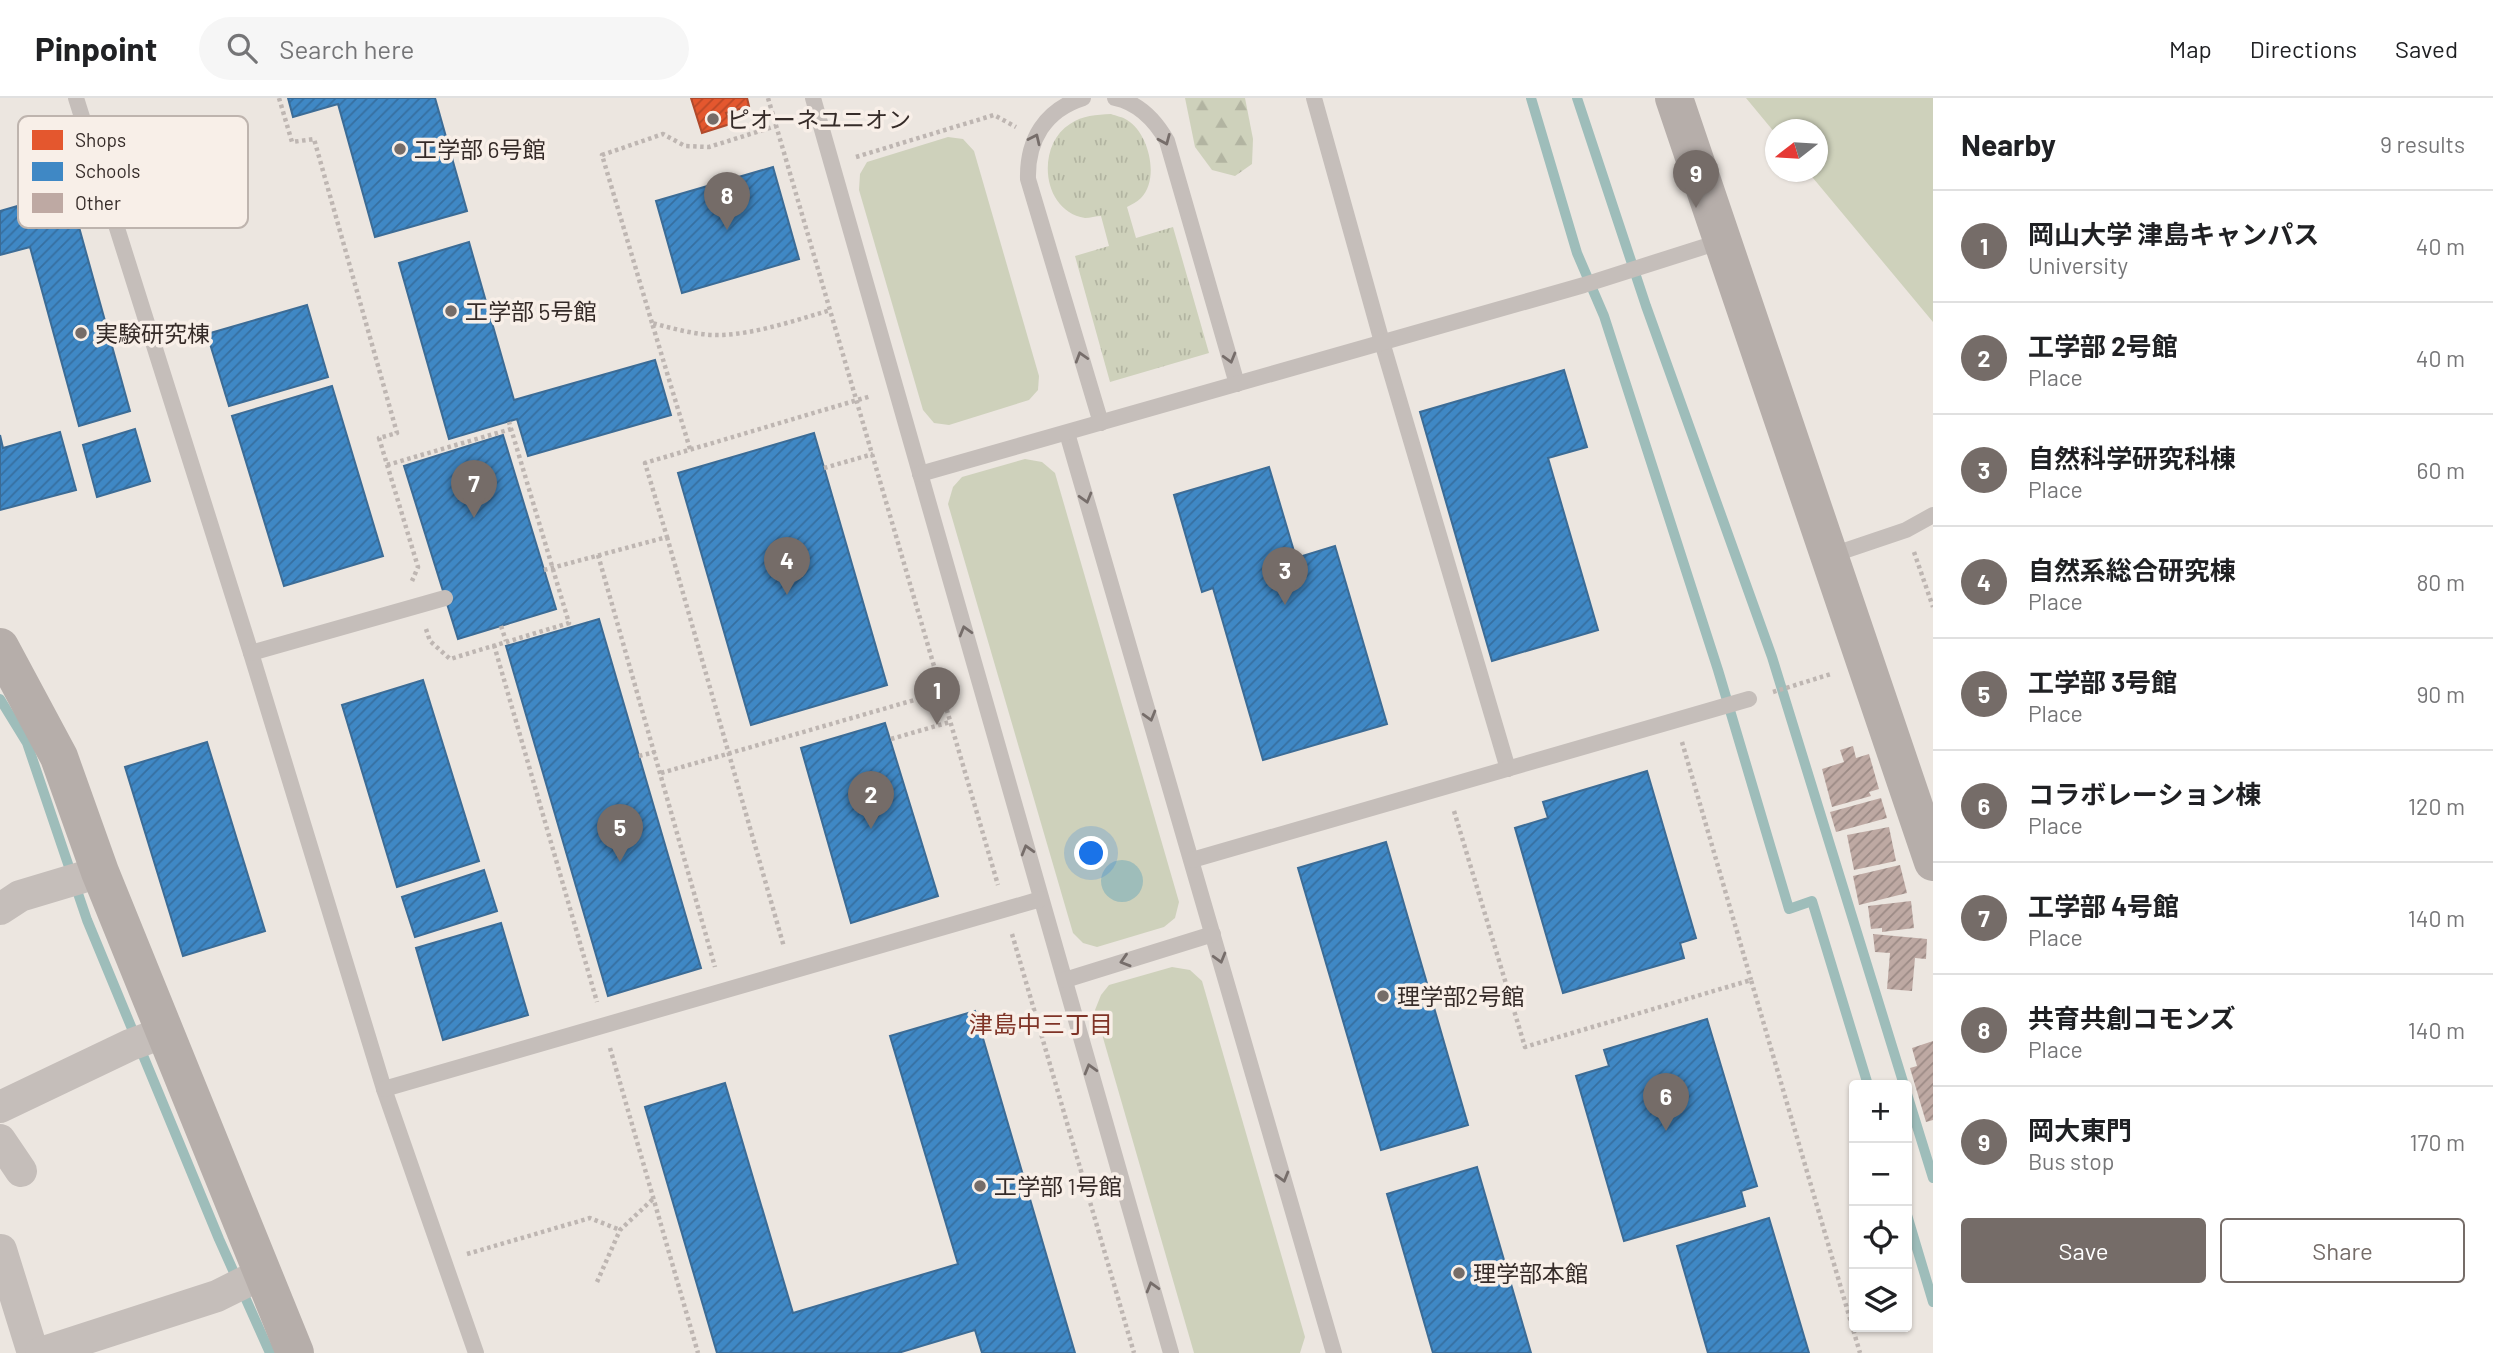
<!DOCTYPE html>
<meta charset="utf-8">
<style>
body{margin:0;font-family:Barlow,"Noto Sans JP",sans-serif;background:#f6f6f6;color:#202124}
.controls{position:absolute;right:21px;bottom:21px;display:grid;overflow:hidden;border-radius:7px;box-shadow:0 2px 5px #0004}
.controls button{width:63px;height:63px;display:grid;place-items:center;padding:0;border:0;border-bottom:2px solid #e0e0e0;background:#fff;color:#202124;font:35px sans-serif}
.compass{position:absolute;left:1765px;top:21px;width:63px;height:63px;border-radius:50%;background:#fff;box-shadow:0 2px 5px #0004;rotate:253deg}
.you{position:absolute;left:1092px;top:756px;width:24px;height:24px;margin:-18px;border:5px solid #fff;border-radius:50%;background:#1a73e8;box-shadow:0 0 0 10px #1a73e833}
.badge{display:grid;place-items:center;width:46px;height:46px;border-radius:50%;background:#756c68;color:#fff;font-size:23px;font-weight:700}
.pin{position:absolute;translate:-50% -58px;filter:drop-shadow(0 2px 4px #0008)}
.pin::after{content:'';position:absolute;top:37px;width:24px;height:21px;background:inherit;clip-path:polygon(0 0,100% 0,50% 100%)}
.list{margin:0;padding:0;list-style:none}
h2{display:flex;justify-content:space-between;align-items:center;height:91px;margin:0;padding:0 28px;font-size:30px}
h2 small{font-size:23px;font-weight:400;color:#757577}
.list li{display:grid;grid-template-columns:46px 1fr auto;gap:21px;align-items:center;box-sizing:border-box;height:112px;padding:0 28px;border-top:2px solid #e0e0e0}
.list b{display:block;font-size:26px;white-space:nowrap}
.list p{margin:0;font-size:23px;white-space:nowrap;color:#757577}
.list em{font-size:23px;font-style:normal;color:#757577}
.actions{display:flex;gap:14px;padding:21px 28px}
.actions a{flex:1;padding:16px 0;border:2px solid #756c68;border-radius:7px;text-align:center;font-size:24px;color:#756c68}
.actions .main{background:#756c68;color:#fff}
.icon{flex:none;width:38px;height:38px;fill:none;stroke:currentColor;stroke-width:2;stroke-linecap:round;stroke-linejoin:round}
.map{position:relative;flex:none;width:1933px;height:1255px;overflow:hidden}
header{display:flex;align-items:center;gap:42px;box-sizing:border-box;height:98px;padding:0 35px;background:#fff;border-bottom:2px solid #e0e0e0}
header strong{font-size:33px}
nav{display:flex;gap:38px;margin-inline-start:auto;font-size:24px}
.search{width:490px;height:63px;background:#f6f6f6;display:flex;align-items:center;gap:18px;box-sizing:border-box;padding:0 24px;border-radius:38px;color:#757577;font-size:26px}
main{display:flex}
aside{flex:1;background:#fff}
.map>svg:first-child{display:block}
</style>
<header>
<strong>Pinpoint</strong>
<div class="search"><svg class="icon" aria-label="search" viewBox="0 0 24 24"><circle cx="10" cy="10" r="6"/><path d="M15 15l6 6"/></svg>Search here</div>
<nav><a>Map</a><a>Directions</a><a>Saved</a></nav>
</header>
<main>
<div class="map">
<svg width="1933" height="1255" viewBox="0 0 1933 1255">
<defs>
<pattern id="grass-tufts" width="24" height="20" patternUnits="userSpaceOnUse" patternTransform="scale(1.75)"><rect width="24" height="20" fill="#ced1bb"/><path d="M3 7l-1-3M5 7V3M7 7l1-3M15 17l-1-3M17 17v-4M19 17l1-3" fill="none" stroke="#b2b4a1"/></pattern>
<pattern id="forest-firs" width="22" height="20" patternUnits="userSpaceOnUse" patternTransform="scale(1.75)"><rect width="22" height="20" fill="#ced1bb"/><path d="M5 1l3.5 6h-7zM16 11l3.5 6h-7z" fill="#b2b4a1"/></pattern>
<pattern id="shops-hatch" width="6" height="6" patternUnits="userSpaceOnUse" patternTransform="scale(1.75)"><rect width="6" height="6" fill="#e4572e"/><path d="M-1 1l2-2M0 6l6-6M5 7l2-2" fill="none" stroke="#ba4827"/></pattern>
<pattern id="schools-hatch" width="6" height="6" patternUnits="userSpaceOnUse" patternTransform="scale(1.75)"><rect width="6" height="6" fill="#3f88c5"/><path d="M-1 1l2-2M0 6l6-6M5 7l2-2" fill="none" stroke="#366fa0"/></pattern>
<pattern id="building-hatch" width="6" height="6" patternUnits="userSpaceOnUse" patternTransform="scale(1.75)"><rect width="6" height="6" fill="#bea9a3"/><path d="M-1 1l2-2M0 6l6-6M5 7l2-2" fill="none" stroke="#9b8a85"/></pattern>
</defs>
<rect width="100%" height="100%" fill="#ece6e0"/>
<!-- grass -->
<path fill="url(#grass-tufts)" d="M1111,16c5,2 12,3 16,6 22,13 33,59 14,78 -4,4 -9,6 -14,9l9,31 37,-11 36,126 -99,29 -35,-126 34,-10 -8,-30c-5,0 -11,2 -16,2 -44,-7 -49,-73 -15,-94 13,-9 26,-9 41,-10z"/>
<!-- forest -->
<polygon fill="url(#forest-firs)" points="1185,0 1245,0 1253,41 1252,66 1235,78 1212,72 1195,49"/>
<!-- park -->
<g fill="#ced1bb">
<polygon points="1746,0 1933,0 1933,224 1808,74 1818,74 1818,32 1776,32 1775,35"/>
<polygon points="948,39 963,41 974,53 1039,278 1038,292 1029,302 949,327 934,325 923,312 859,92 860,76 867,64"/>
<polygon points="1025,361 1042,364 1055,375 1179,804 1175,820 1164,829 1097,849 1083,845 1073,835 948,406 953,389 962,379"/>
<polygon points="1172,869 1190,872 1202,883 1305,1239 1300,1255 1194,1255 1095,912 1101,897 1109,887"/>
</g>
<!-- water -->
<circle fill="#9ebdba" cx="1122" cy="783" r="21"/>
<!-- shops -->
<polygon fill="url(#shops-hatch)" stroke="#b04a2c" stroke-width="2" points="691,0 747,0 749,8 726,15 730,26 702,35"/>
<!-- schools -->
<g fill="url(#schools-hatch)" stroke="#3c6c96" stroke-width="2">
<polygon points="288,0 435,0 467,113 375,139 338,6 293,19"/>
<polygon points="773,69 799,161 682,195 656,103"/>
<polygon points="69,93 130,313 79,328 30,149 0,157 0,113"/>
<polygon points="469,144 514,302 655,262 671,317 528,358 517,321 449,341 399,165"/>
<polygon points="307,207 328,279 229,308 207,236"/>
<polygon points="1564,272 1587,349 1548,360 1598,532 1492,563 1420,314"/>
<polygon points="332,288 383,458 284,488 232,318"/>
<polygon points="135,331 150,383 97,399 83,347"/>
<polygon points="60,334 76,392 0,412 0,337 3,350"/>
<polygon points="814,335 887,587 751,627 678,375"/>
<polygon points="503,337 556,511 458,541 404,368"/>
<polygon points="1269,369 1296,460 1335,448 1387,626 1263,662 1213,490 1202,494 1174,397"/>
<polygon points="599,521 701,870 608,898 506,548"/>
<polygon points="423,582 479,763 397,789 342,607"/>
<polygon points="885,625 938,798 851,825 801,650"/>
<polygon points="207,644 265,833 183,858 125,669"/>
<polygon points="1647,673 1696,840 1680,845 1684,860 1563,895 1515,730 1548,720 1543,704"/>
<polygon points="1386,744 1468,1027 1381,1052 1298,770"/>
<polygon points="484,772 497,813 415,839 402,799"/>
<polygon points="501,825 528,917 443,942 416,850"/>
<polygon points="975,913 1075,1255 982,1255 975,1232 898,1255 717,1255 645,1009 725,985 793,1215 958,1166 890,938"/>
<polygon points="1707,921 1757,1088 1741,1093 1745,1108 1624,1143 1576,978 1609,968 1604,952"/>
<polygon points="1477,1069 1531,1255 1433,1255 1387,1096"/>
<polygon points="1769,1120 1809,1255 1708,1255 1677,1148"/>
</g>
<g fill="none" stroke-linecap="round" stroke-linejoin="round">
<!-- stream -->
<g stroke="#9ebdba" stroke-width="10">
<polyline points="1531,0 1577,155 1604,218 1718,572 1789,811 1812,803 1868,987"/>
<polyline points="1577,0 1646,208 1772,559 1904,987"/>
<polyline points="0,601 27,645 87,822 219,1141 270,1255"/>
<polyline points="1907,996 1933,1080"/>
<polyline points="1907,1117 1933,1204"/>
</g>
</g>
<!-- building -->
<g fill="url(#building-hatch)">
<polygon points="1853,648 1856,660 1869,656 1879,691 1869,694 1871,698 1832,709 1822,671 1844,664 1840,652"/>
<polygon points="1881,700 1887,720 1836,734 1830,714"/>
<polygon points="1889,729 1896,763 1854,772 1847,737"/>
<polygon points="1900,767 1907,795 1859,807 1853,778"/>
<polygon points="1911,803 1914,830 1882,834 1882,830 1871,831 1868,808"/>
<polygon points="1873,836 1927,841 1926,861 1915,860 1912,893 1887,891 1890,855 1875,854"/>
<polygon points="1933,943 1933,1022 1926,1024 1910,970 1917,968 1912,950"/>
</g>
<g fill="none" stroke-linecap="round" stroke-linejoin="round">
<!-- path -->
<g stroke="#beb6b2" stroke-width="4.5" stroke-dasharray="3.5 3.5" stroke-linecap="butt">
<polyline points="279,0 292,44 314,41 397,335 379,340 418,469 412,483"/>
<polyline points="768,0 998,787"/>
<polyline points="856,59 994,17 1016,29"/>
<polyline points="652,225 602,57 663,36 685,48 709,49 776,28"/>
<path d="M690,351l-38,-126c23,6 47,13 71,12 36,-2 73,-15 108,-25"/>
<polyline points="387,367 511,331"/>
<polyline points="824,370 873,356"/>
<polyline points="667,439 784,849"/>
<polyline points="1914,454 1933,509"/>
<polyline points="598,457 715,869"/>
<polyline points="544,472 667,439 645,365 871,298"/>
<polyline points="501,528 506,543"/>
<polyline points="426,531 430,543 450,561 569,525 509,324"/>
<polyline points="494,547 597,904"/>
<polyline points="1773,594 1831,576"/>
<polyline points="891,641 950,624"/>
<polyline points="1682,644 1751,882"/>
<polyline points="639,658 655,654"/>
<polyline points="661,675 956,590"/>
<polyline points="1454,713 1525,949 1751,882 1860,1255"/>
<polyline points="1012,836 1134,1255"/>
<polyline points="610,950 698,1255"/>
<polyline points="467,1156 590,1120 620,1132"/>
<polyline points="597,1184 620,1132 653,1101"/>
</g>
<!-- lane -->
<g stroke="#c5beba" stroke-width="16">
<polyline points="76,0 251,555 384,991 476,1255"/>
<polyline points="813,0 1171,1255"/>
<path d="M1083,0c-38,12 -56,42 -55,81l73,244"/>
<path d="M1115,0c24,5 40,22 52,43l70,243"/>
<polyline points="1314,0 1382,244 1508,671"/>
<polyline points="1067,335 1334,1255"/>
<polyline points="920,376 1584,187 1722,143"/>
<polyline points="1829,458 1906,432 1933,417"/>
<polyline points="251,555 445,500"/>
<polyline points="1192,762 1749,601"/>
<polyline points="1065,882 1213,836"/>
<polyline points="384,991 1041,801"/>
</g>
<!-- street -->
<g stroke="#c5beba" stroke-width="32">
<polyline points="0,811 20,798 100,774"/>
<polyline points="0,1009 130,947 165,934"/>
<polyline points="0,1042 21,1073"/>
<polyline points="1,1152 33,1255"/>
<polyline points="41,1255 217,1198 263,1175"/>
</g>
<!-- secondary -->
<g stroke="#b6aeaa" stroke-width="38">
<polyline points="1674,0 1933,764"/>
<polyline points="0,549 59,659 100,774 295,1255"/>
</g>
</g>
<!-- one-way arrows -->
<defs><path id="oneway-chevron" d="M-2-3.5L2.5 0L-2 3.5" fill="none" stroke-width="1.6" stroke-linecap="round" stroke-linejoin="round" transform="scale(1.75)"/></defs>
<g stroke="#766d6a">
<use href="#oneway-chevron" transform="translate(1035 41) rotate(-65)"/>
<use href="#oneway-chevron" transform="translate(1165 42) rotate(67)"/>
<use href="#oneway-chevron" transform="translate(1081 259) rotate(-107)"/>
<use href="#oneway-chevron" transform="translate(1230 260) rotate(74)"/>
<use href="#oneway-chevron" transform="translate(1086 400) rotate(74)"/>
<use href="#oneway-chevron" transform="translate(965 533) rotate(-106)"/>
<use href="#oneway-chevron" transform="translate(1150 618) rotate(74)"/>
<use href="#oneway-chevron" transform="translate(1027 752) rotate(-106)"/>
<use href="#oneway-chevron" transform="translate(1220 860) rotate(74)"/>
<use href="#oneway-chevron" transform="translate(1125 863) rotate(163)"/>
<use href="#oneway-chevron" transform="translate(1090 971) rotate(-106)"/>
<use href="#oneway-chevron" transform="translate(1283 1079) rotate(74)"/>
<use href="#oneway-chevron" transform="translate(1152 1189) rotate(-106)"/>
</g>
<!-- markers -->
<g fill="#756c68" stroke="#f8efe8" stroke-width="2.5">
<circle cx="713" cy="21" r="7"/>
<circle cx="400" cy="51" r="7"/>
<circle cx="451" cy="213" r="7"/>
<circle cx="81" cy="235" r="7"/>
<circle cx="1383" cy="898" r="7"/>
<circle cx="980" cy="1088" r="7"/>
<circle cx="1459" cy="1175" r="7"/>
</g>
<g text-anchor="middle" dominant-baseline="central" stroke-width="7" stroke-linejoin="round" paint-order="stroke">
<!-- poi labels -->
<g font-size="23" fill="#352b28" stroke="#f8efe8" text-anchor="start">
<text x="727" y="21">ピオーネユニオン</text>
<text x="414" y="51">工学部 6号館</text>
<text x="465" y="213">工学部 5号館</text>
<text x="95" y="235">実験研究棟</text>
<text x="1397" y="898">理学部2号館</text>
<text x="994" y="1088">工学部 1号館</text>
<text x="1473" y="1175">理学部本館</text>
</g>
<!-- neighbourhood labels -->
<g font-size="24" fill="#7f3326" stroke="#f8efe8">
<text x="1041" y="925">津島中三丁目</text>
</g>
</g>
<!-- legend -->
<rect x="18" y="18" width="230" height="112" rx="10" fill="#f8efe8" stroke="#beb4ae" stroke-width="2"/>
<rect x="32" y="32" width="31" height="20" fill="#e4572e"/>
<rect x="32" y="64" width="31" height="19" fill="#3f88c5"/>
<rect x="32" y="95" width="31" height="20" fill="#bea9a3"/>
<g font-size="19" fill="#352b28">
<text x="75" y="49">Shops</text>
<text x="75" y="80">Schools</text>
<text x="75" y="112">Other</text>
</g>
</svg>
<div class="controls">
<button>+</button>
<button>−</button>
<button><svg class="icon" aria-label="locate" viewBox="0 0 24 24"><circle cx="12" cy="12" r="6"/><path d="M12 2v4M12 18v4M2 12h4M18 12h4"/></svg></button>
<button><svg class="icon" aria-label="layers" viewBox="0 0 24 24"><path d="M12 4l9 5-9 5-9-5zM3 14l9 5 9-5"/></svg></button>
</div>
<svg class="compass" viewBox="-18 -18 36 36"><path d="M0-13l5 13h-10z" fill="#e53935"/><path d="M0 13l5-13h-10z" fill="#757577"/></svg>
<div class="you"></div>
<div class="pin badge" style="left:937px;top:627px">1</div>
<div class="pin badge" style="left:871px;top:731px">2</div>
<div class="pin badge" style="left:1285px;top:507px">3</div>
<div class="pin badge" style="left:787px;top:497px">4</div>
<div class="pin badge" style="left:620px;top:764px">5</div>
<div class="pin badge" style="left:1666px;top:1033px">6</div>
<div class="pin badge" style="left:474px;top:420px">7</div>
<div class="pin badge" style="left:727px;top:132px">8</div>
<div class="pin badge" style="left:1696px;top:110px">9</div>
</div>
<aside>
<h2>Nearby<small>9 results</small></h2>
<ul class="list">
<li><span class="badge">1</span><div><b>岡山大学 津島キャンパス</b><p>University</p></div><em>40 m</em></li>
<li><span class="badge">2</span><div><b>工学部 2号館</b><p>Place</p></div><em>40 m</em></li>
<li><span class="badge">3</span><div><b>自然科学研究科棟</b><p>Place</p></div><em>60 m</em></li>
<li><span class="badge">4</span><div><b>自然系総合研究棟</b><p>Place</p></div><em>80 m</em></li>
<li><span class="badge">5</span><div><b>工学部 3号館</b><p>Place</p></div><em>90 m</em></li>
<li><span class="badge">6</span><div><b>コラボレーション棟</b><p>Place</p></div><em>120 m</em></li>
<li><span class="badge">7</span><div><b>工学部 4号館</b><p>Place</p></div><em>140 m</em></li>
<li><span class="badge">8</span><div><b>共育共創コモンズ</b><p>Place</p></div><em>140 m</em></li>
<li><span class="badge">9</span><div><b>岡大東門</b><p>Bus stop</p></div><em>170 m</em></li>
</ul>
<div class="actions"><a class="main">Save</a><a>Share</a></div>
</aside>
</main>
